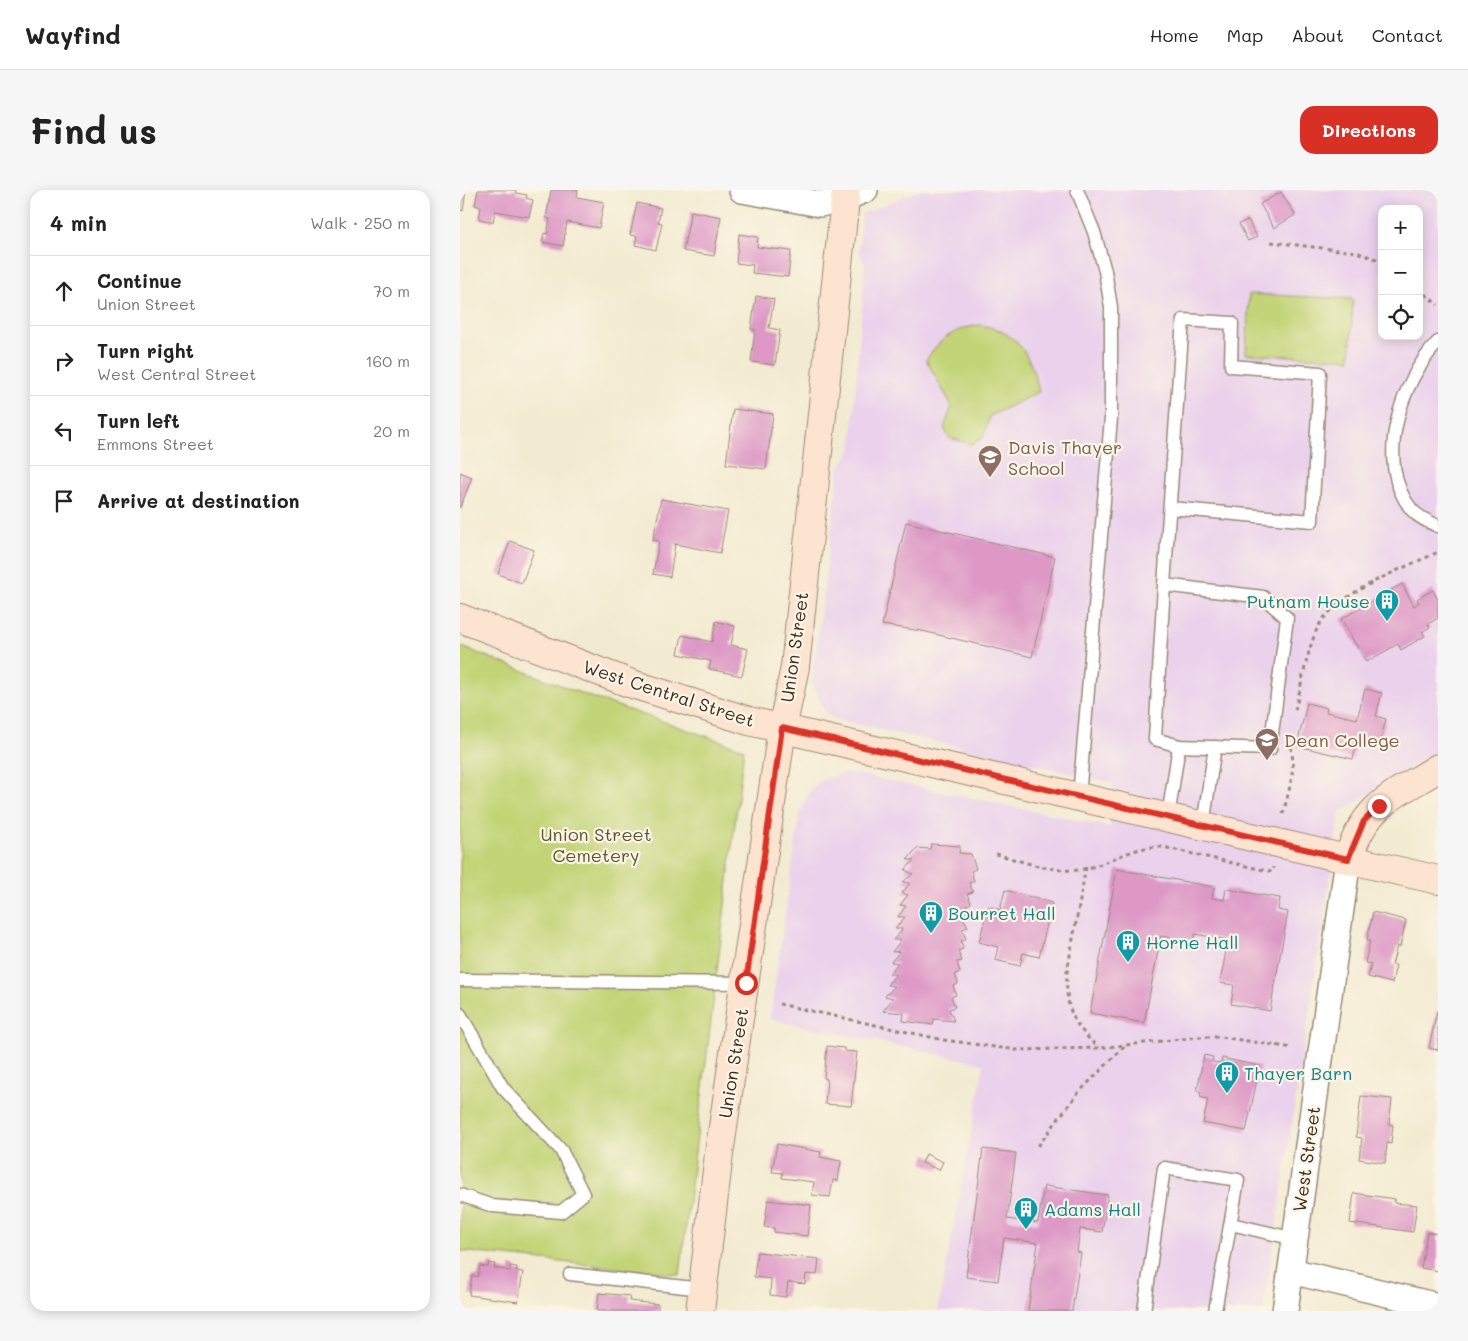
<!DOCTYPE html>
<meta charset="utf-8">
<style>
body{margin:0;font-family:Mali,sans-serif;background:#f6f6f6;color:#222}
.controls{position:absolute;right:15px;top:15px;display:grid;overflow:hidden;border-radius:10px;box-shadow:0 2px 12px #0003}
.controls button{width:45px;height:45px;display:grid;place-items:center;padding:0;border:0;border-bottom:1px solid #e0e0e0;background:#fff;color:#222;font:25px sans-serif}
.stop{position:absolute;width:15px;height:15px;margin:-11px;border:4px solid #d93025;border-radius:50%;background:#fff}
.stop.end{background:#d93025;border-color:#fff;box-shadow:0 1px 5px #0008}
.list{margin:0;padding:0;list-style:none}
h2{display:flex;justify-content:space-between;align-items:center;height:65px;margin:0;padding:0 20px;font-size:21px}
h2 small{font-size:16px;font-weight:400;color:#767676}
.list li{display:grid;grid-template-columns:32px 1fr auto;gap:15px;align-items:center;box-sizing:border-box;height:70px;padding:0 20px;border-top:1px solid #e0e0e0}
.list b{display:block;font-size:19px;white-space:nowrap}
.list p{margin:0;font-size:16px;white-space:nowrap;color:#767676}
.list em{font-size:16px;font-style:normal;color:#767676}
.icon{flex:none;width:28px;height:28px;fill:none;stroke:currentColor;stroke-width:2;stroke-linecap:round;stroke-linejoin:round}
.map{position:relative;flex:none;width:978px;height:1121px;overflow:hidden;border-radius:15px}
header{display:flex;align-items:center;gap:30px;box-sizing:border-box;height:70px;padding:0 25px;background:#fff;border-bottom:1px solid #e0e0e0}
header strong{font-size:24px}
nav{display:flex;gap:28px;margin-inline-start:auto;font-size:18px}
.intro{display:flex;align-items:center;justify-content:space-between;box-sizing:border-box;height:120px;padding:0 30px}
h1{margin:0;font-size:35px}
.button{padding:12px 22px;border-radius:15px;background:#d93025;color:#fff;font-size:18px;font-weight:700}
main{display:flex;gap:30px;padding:0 30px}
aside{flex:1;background:#fff;border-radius:15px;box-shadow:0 2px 12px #0003}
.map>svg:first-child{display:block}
</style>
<header>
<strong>Wayfind</strong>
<nav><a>Home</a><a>Map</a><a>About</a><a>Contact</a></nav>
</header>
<div class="intro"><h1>Find us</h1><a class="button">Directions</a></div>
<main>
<aside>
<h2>4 min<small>Walk · 250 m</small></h2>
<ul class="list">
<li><svg class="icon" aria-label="ahead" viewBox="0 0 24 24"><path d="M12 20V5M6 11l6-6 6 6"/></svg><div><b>Continue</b><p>Union Street</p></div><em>70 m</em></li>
<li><svg class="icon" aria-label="right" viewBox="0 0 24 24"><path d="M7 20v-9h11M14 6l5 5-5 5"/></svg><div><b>Turn right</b><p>West Central Street</p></div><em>160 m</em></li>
<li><svg class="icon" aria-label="left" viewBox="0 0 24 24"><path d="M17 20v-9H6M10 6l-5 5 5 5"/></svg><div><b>Turn left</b><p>Emmons Street</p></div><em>20 m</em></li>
<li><svg class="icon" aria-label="arrive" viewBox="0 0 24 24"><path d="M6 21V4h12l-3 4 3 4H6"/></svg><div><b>Arrive at destination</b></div></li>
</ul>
</aside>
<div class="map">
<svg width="978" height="1121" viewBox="0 0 978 1121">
<rect width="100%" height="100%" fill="#fcf5e5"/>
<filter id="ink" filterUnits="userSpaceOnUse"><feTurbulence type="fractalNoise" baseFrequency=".02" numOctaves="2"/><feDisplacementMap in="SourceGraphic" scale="10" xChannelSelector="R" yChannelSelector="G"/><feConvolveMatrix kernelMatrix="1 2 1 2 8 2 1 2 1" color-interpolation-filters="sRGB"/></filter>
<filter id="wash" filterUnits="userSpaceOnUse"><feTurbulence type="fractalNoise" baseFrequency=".0096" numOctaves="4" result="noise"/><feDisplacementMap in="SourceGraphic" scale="20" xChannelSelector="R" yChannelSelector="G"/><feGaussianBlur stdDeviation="1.12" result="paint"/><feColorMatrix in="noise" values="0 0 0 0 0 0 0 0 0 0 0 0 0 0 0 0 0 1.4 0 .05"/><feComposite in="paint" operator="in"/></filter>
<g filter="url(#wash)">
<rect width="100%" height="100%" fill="#f3ebd1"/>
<!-- built -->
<path fill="#ead1ec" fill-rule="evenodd" d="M460,0h518v560l-98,62 -77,499h-325l46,-247 -214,-45 30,-206 10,-22 9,-9 23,-9 19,2 249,52 3,-44 -278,-64 -12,-10 -11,-26 27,-215 12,-17 14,-186 -6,-13 3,-38zM922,19h37v127h-37z"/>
<!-- green -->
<g fill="#c2d477" stroke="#7e7f4a">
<polygon points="789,104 893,109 890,169 786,164"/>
<path d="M521,135c39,7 50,32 58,67l-49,24 -7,22 -11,6 -23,-6 -5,-10 8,-22 -26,-46c14,-22 29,-32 55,-35z"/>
<polygon points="0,456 128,506 284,559 220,1085 0,1061"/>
</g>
<g id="blocks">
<!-- building -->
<g fill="#dd98c6">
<polygon points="0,0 6,0 3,21 0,20"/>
<polygon points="18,0 56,0 56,3 67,5 66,8 73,10 69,27 35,21 33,32 19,29 21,17 15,15"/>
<polygon points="91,0 118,0 117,7 144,12 139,38 107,32 103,56 82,52 84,43 87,44 90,29 86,28"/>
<polygon points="821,2 835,25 814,38 800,14"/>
<polygon points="177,13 201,18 198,32 202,33 196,60 175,55 177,46 170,45"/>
<polygon points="231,21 261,27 254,66 223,61"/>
<polygon points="788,30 797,47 788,51 779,34"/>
<polygon points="279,44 298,47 297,57 331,61 328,87 292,83 293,75 276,73"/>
<polygon points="296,106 314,109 309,138 320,140 315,175 291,172 295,140 291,139"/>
<polygon points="273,219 313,224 306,279 266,274"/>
<polygon points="0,282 12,287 0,318"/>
<polygon points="201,309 268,321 260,363 215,354 210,387 193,384 199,351 193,350"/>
<polygon points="446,332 595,367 572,467 462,441 422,435"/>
<polygon points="50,351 74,360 62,393 38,384"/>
<polygon points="942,394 954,416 959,412 957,409 973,400 978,410 978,428 968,434 970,437 962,442 965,446 941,460 938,454 906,472 881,429"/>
<polygon points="256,431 275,436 271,455 288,459 282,486 249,479 251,471 218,464 222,445 252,452"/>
<polygon points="905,499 922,503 916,526 926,529 920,553 898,548 893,569 837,556 847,513 867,518 866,522 897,529"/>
<polygon points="471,654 500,656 499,663 511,664 516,679 511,681 514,691 509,693 513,702 507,704 511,713 506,715 509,725 503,727 508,737 502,739 506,749 501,751 503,759 498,761 502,771 497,772 500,782 495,784 498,794 493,796 496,805 491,807 495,817 489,819 494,831 474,829 473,835 443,831 444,823 423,821 433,808 425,806 435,796 427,795 436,784 429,784 438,773 431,772 440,761 432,762 441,750 433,750 443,739 435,739 445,727 438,727 446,716 440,715 448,705 442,703 450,693 443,692 453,684 445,680 454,670 447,670 457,658 470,659"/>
<polygon points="657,679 754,697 752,708 764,710 766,699 820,708 818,720 828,722 810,821 771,814 774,795 760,793 768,750 735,744 733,752 701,746 684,833 630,823"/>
<polygon points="545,700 592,713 579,767 563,763 560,776 535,770 538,757 519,752 528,717 540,720"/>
<polygon points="913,722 946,730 940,757 937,756 932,775 936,775 932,793 908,787 911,774 905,773 910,750 907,750"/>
<polygon points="977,821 978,821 978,860 969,858"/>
<polygon points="367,856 384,858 384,861 397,862 391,916 365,914 367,889 364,888"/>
<polygon points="744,865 753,867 752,872 761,873 762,868 800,876 786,941 743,933 748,909 740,907 741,902 737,901"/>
<polygon points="901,906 932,909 929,934 933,935 931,954 927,953 925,973 899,969 902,948 896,947"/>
<polygon points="317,954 361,962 360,967 381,971 378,991 373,990 370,1007 352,1005 354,992 322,988 323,983 312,982"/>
<polygon points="523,959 556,963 547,1029 578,1033 584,996 648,1005 642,1042 620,1039 617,1062 621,1063 612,1121 568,1121 578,1053 544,1048 538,1091 506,1087"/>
<polygon points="466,964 483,972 479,980 462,973"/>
<polygon points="894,1003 935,1009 934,1013 957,1015 953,1042 890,1033"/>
<polygon points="308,1010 351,1015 347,1046 314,1042 314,1038 304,1037"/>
<polygon points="967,1042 978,1044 978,1081 961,1078"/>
<polygon points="297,1062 359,1069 357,1085 346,1084 345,1094 328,1092 326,1107 310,1105 311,1089 294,1087"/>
<polygon points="29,1073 35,1074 34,1078 50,1081 50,1076 57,1077 56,1081 63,1082 58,1112 9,1105 12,1086 18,1086 20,1076 28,1077"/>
<polygon points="139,1103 170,1106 169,1111 198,1114 198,1121 137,1121"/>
</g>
</g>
</g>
<g filter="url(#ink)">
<use href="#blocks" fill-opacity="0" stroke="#978a78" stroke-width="1"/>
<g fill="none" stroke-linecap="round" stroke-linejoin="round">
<defs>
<g id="service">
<polyline points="617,0 634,42 645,81 651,117 651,228 619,607"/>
<path d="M978,152c-37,39 -65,121 -26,168 7,8 17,12 26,16"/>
<polyline points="704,395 695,549 719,556 810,559 827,428 803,407 704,395 723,130 772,133 771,176 860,183 852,331 710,318"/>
<polyline points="708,627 719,556"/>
<polyline points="743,635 755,557"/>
<polyline points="0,790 286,793"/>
<polyline points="0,824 43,898 101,960 123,1004 101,1022 33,1016 0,1005"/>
<polyline points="771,1034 835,1049"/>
<polyline points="110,1084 242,1099"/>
<polyline points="684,1121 704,978 778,990 755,1121"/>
</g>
<g id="minor">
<polyline points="282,0 360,14 385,8 405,0"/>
<polyline points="831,1081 978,1116"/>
<polyline points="825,1121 888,669"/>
</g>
<g id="secondary">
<polyline points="0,428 169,493 289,531 978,690"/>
<path d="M888,669c18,-56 44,-62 90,-91"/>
<polyline points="240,1121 259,964 322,539 335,477 386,0"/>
</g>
</defs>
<!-- service casing -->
<use href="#service" stroke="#978a78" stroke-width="15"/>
<!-- minor casing -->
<use href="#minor" stroke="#978a78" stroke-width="28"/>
<!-- secondary casing -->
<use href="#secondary" stroke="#978a78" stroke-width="30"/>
<!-- path -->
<g stroke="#978a78" stroke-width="3" stroke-dasharray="4 4" stroke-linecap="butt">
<polyline points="811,52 896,62 922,71"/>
<polyline points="959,99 978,115"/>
<path d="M835,520c7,-26 11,-56 22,-81 17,-36 86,-60 121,-77"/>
<path d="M823,624c6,-24 14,-47 7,-70"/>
<path d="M536,664c26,7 54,18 81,16 30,-3 52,-25 86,-23l109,25 1,-5"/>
<path d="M626,677l-19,105c-2,36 5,52 32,76"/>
<polyline points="319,814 484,850 557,860 639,858 739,847 761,847 833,858"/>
<polyline points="578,956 618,903 666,855"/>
</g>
<!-- service -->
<use href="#service" stroke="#fff" stroke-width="12"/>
<!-- minor -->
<use href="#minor" stroke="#fff" stroke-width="25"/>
<!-- secondary -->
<use href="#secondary" stroke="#fde4d1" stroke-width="28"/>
</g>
</g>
<g fill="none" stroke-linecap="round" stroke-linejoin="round" filter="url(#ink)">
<!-- route -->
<polyline stroke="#d93025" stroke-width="6" points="286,793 322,538 888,669 904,631 919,616"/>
</g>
<!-- icons -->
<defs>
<symbol id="school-pin" viewBox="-11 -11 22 30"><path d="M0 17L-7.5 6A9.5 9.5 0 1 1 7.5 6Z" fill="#8d6e63" stroke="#fcf5e5"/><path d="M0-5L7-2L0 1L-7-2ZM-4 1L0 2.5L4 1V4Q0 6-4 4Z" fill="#fff"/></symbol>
<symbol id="building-pin" viewBox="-11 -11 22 30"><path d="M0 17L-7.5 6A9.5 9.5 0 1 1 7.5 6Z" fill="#0f9aa8" stroke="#fcf5e5"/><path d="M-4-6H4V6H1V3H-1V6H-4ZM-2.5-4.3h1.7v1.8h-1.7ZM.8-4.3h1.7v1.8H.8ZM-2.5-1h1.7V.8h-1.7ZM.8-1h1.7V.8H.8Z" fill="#fff"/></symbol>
<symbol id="university-pin" viewBox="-11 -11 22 30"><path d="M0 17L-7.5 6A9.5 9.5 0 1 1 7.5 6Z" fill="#8d6e63" stroke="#fcf5e5"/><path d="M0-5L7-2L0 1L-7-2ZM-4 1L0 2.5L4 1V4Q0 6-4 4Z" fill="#fff"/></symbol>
</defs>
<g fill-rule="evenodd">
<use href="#school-pin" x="516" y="253" width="28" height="38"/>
<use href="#building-pin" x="913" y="397" width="28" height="38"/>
<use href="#university-pin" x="793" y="536" width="28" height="38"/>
<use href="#building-pin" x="457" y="709" width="28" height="38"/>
<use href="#building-pin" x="654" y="738" width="28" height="38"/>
<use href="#building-pin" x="753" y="869" width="28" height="38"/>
<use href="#building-pin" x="552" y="1005" width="28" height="38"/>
</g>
<g text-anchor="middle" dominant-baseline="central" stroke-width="4.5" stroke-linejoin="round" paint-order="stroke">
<!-- education labels -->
<g font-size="18" fill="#785e54" stroke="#fcf5e5" text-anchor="start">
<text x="548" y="257">Davis Thayer<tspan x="548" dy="21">School</tspan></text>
<text x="824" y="550">Dean College</text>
</g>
<!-- culture labels -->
<g font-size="18" fill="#0d838f" stroke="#fcf5e5" text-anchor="start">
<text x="910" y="411" text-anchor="end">Putnam House</text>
<text x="488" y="723">Bourret Hall</text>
<text x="686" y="752">Horne Hall</text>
<text x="784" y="883">Thayer Barn</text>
<text x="584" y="1019">Adams Hall</text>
</g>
<!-- street labels -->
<g font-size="18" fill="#3b2a1e" stroke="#fcf5e5">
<text transform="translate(334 457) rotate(-82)">Union Street</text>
<text transform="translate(209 503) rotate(18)">West Central Street</text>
<text transform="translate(273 873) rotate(-81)">Union Street</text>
<text transform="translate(846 969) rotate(-82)">West Street</text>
</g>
<!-- park labels -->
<g font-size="18" fill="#5d5434" stroke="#fcf5e5">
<text x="136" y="644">Union Street<tspan x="136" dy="21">Cemetery</tspan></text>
</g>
</g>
</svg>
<div class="controls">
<button>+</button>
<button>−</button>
<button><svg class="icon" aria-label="locate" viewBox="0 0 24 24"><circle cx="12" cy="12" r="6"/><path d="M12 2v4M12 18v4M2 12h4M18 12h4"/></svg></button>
</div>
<div class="stop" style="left:286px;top:793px"></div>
<div class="stop end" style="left:919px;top:616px"></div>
</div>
</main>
